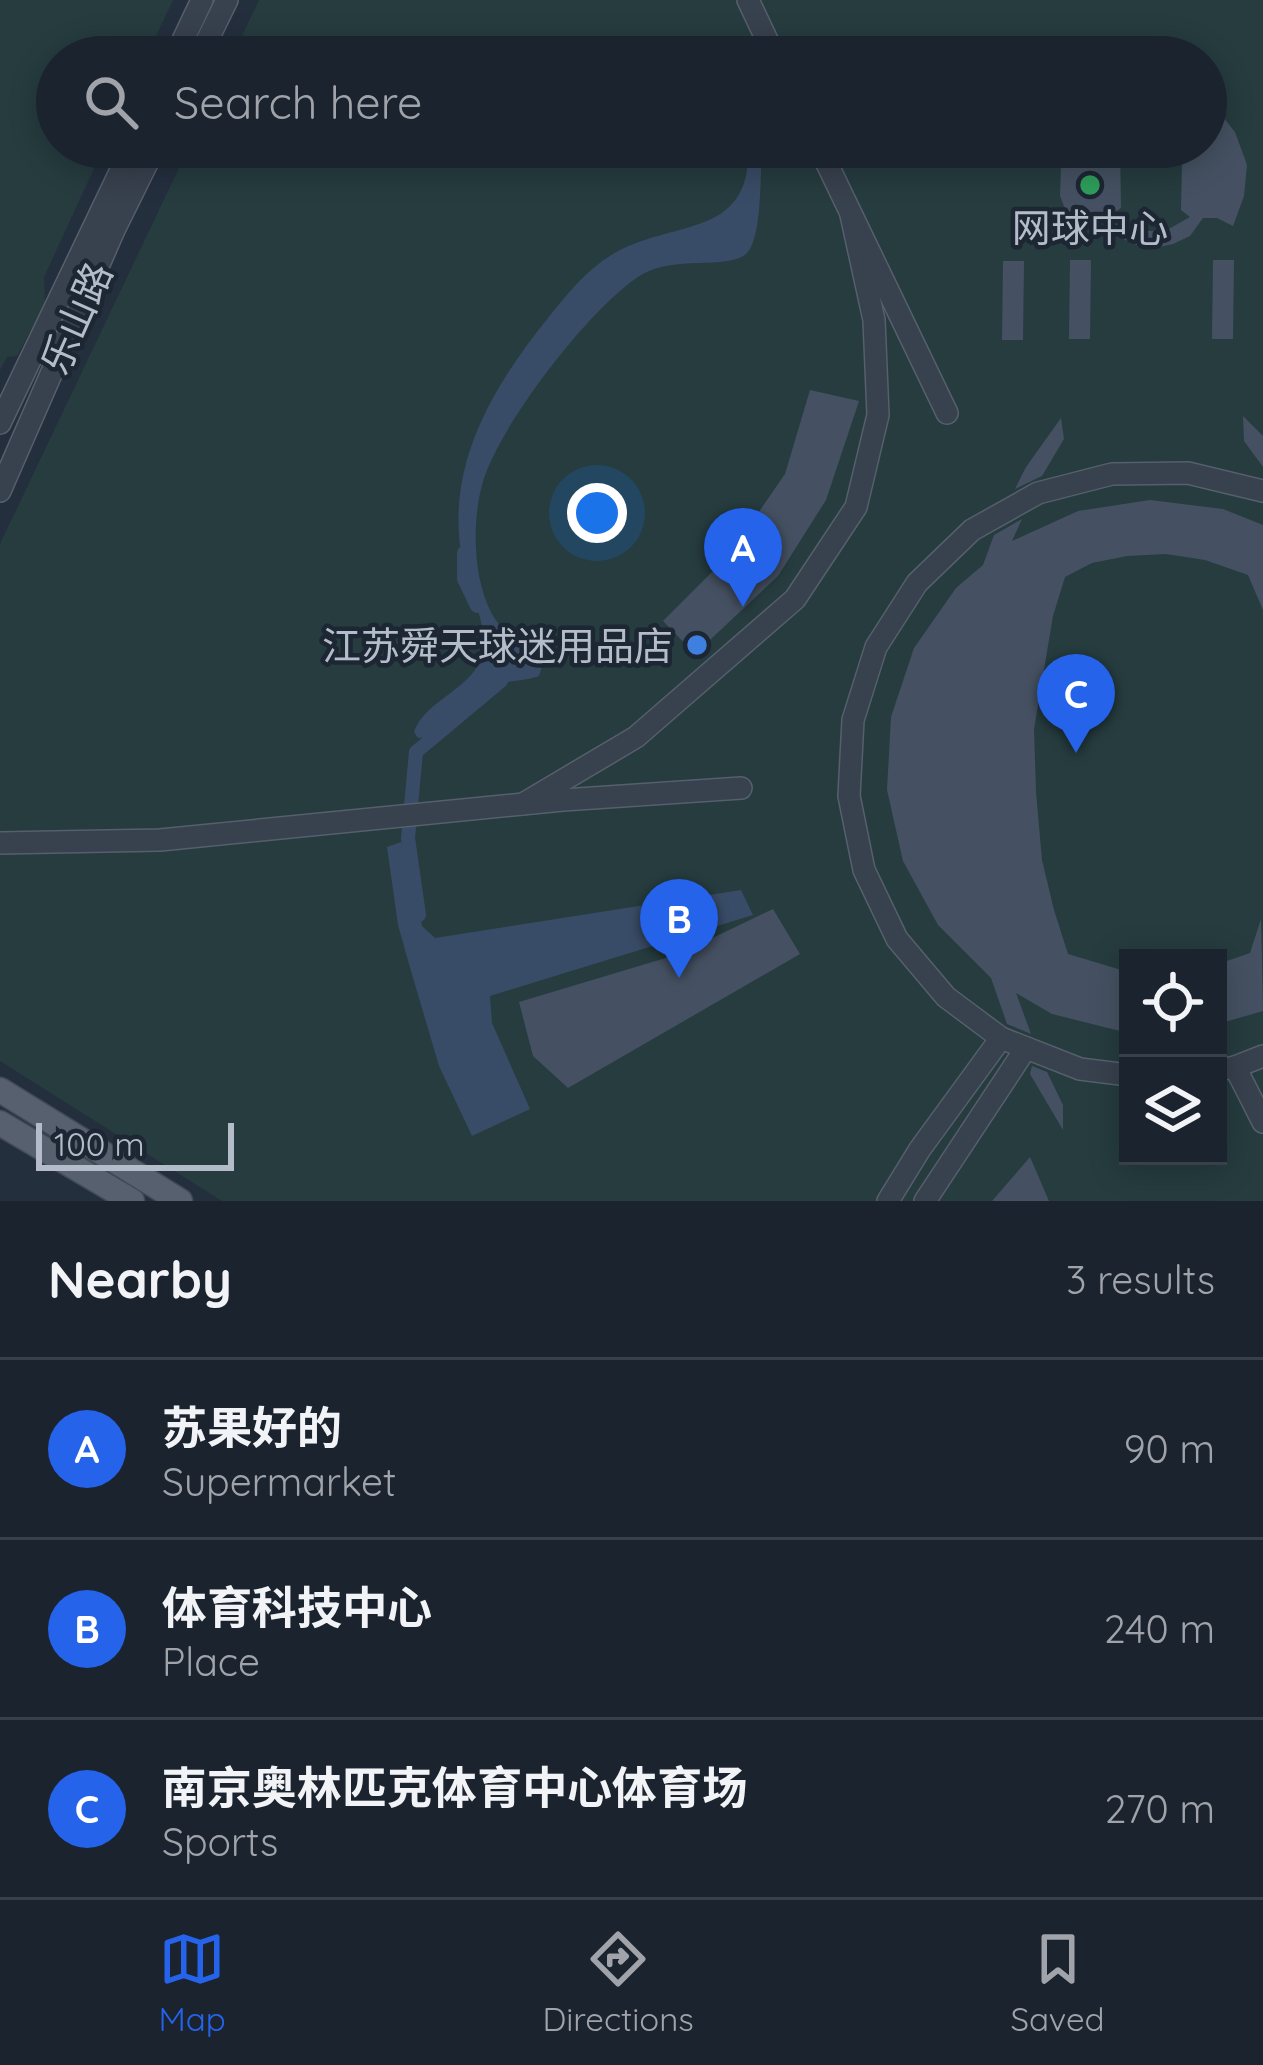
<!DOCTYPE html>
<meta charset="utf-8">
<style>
body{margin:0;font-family:Quicksand,"Noto Sans SC",sans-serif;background:#282f3a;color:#f1f3f6}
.controls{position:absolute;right:36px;bottom:36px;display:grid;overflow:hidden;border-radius:0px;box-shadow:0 6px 30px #0003}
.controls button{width:108px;height:108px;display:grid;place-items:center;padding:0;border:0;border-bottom:3px solid #39404a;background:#1b232e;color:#f1f3f6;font:60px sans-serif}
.scale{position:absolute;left:36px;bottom:30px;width:198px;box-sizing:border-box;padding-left:12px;border:6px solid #b4bcc9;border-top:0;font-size:33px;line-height:42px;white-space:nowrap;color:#b4bcc9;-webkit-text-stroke:9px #1d2633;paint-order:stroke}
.you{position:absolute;left:597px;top:513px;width:42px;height:42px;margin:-30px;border:9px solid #fff;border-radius:50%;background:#1a73e8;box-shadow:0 0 0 18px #1a73e833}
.badge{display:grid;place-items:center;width:78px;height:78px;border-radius:50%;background:#2563eb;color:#fff;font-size:39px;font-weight:700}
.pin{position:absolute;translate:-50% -99px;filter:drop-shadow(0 3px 6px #0008)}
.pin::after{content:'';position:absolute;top:63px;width:42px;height:36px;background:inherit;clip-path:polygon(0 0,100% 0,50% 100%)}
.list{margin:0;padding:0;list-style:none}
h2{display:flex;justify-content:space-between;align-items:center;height:156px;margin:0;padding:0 48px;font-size:51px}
h2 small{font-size:39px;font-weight:400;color:#a0a4aa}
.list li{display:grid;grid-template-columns:78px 1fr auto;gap:36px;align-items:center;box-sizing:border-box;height:180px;padding:0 48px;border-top:3px solid #39404a}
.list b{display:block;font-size:45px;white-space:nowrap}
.list p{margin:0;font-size:39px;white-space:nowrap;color:#a0a4aa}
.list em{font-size:39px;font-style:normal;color:#a0a4aa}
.icon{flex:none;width:66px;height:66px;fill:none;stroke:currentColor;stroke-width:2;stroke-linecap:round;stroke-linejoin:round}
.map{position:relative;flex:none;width:1263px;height:1201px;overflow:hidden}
.search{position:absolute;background:#1b232e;box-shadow:0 6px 30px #0003;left:36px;right:36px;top:36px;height:132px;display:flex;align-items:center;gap:30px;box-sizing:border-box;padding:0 42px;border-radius:66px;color:#a0a4aa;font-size:45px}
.sheet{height:696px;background:#1b232e}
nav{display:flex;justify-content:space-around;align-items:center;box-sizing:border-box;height:168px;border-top:3px solid #39404a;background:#1b232e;font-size:33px;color:#a0a4aa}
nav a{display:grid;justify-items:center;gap:6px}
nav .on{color:#2563eb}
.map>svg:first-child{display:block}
</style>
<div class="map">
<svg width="1263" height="1201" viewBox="0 0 1263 1201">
<rect width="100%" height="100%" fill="#242f3e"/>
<!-- green -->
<g fill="#263c3f" fill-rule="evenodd">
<polygon points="0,0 173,0 146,57 57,57 57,147 104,147 44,277 45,304 17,356 7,357 0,370"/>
<path d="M259,0h1004v1201h-1041l-222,-140v-517l189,-397h1017v-90h-974zM1128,958h90v198h-90z"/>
</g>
<!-- water -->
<g fill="#394c67">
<path d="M748,147h14c-2,23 1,93 -16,107 -20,16 -72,1 -105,21 -51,32 -144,153 -159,210 -10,38 -9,92 9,127 12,24 34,31 53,48l-5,16c-19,7 -39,3 -58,15 -23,13 -37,47 -63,47l-4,-6c12,-34 64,-44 69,-82 4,-30 -17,-67 -22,-98 -14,-90 33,-167 87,-234 19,-24 38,-48 65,-64 58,-35 139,-14 135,-107z"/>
<polygon points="404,841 422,926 435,938 741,890 753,915 490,996 492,1023 530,1109 472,1136 439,1066 409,964 398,925 387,847"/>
</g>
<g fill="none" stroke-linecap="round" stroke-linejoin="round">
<!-- canal -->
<g stroke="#394c67" stroke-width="14">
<polyline points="464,553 464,579 477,606"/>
<polyline points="419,915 408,838 416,752 501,681 497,666"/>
</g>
</g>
<!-- building -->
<g fill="#455162">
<polygon points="1206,102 1215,107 1235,132 1247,165 1244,196 1233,226 1217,218 1203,218 1190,236 1173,244 1154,248 1133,244 1111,232 1102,221 1088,219 1072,226 1060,196 1061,164 1067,147 1120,147 1121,208 1110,215 1132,228 1150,231 1167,230 1190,217 1181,210 1182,161 1187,157 1179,147 1206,147"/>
<polygon points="1070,260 1091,260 1090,339 1069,339"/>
<polygon points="1213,260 1234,260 1233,339 1212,339"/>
<polygon points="1003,261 1024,261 1023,340 1002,340"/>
<polygon points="810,390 859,401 826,500 778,576 695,654 663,621 729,555 785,474"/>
<polygon points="1243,416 1263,436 1263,467 1244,441"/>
<polygon points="1061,418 1064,439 1042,476 1015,489 1026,467"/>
<polygon points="1150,500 1223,509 1263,525 1263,610 1248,575 1205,560 1166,554 1127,556 1092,563 1065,577 1053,616 1034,729 1036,792 1042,860 1054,910 1068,954 1128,972 1128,1033 1052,1014 1016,993 1031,1034 1007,1024 991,978 938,925 903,861 887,790 891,717 914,648 956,588 983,565 994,535 1022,519 1012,541 1078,511"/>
<polygon points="773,909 800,954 568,1088 533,1056 519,1002 679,954"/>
<polygon points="1261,919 1263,1011 1218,1024 1218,964 1250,953"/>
<polygon points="1032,1066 1047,1072 1063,1105 1063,1130 1030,1074"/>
<polygon points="1030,1157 1049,1201 992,1201"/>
</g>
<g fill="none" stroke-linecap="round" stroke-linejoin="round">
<defs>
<g id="minor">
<polyline points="748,0 775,57"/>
<polyline points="175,57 202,0"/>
<polyline points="199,57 227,0"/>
<polyline points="819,147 947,413"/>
<polyline points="0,423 132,147"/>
<polyline points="0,491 114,230 155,147"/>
<polyline points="523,804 636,737 795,599 856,507 878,415 874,320 851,215"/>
<polyline points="0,843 160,840 563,800 741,788"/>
<polyline points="1235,1067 1263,1122"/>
<polyline points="1218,1070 1235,1067 1263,1056"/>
<polyline points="1128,1075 1080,1069 1001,1038 946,997 897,939 864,870 849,796 853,720 876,647 917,583 972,530 1038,493 1112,474 1188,473 1263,491"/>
<polyline points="888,1201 920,1149 1001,1038"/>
<polyline points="925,1201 1026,1048"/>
</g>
<g id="major">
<polyline points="0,1090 180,1201"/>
<polyline points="0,1123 132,1201"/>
</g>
</defs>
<!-- minor casing -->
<use href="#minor" stroke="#565f6c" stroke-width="24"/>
<!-- major casing -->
<use href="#major" stroke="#414a57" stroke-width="27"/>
<!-- minor -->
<use href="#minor" stroke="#38414e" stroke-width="21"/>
<!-- major -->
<use href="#major" stroke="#56606e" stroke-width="24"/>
</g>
<!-- markers -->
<circle fill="#2e9e5b" stroke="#1d2633" stroke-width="4.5" cx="1090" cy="185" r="12"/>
<circle fill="#3f7fe0" stroke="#1d2633" stroke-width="4.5" cx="697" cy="645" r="12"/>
<g text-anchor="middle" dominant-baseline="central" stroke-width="9" stroke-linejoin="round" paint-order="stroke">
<!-- poi labels -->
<g font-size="39" fill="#b4bcc9" stroke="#1d2633">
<text x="1090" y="227">网球中心</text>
<text x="673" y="645" text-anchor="end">江苏舜天球迷用品店</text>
</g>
<!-- street labels -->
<g font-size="39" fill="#b4bcc9" stroke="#1d2633">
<text transform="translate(76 318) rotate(-66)">乐山路</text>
</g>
</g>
</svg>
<div class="controls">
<button><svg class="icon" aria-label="locate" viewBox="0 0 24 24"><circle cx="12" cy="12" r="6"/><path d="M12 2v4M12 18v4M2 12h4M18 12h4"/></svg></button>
<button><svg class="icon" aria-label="layers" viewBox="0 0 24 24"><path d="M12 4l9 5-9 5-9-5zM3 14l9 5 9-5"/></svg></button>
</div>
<div class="scale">100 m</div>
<div class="you"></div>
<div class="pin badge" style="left:743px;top:607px">A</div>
<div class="pin badge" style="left:679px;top:978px">B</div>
<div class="pin badge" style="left:1076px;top:753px">C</div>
<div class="search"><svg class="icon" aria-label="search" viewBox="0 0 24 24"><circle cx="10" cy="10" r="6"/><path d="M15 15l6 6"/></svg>Search here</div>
</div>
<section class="sheet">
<h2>Nearby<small>3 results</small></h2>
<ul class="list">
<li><span class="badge">A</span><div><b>苏果好的</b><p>Supermarket</p></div><em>90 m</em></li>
<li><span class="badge">B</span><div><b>体育科技中心</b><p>Place</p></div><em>240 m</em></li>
<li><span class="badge">C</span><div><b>南京奥林匹克体育中心体育场</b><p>Sports</p></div><em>270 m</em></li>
</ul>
</section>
<nav>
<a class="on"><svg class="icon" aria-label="map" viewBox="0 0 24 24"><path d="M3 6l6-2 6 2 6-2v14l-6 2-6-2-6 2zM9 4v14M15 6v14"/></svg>Map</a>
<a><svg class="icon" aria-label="directions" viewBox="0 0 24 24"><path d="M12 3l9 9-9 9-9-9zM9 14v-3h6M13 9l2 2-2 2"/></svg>Directions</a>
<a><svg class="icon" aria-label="saved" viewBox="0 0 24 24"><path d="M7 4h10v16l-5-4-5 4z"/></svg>Saved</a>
</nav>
